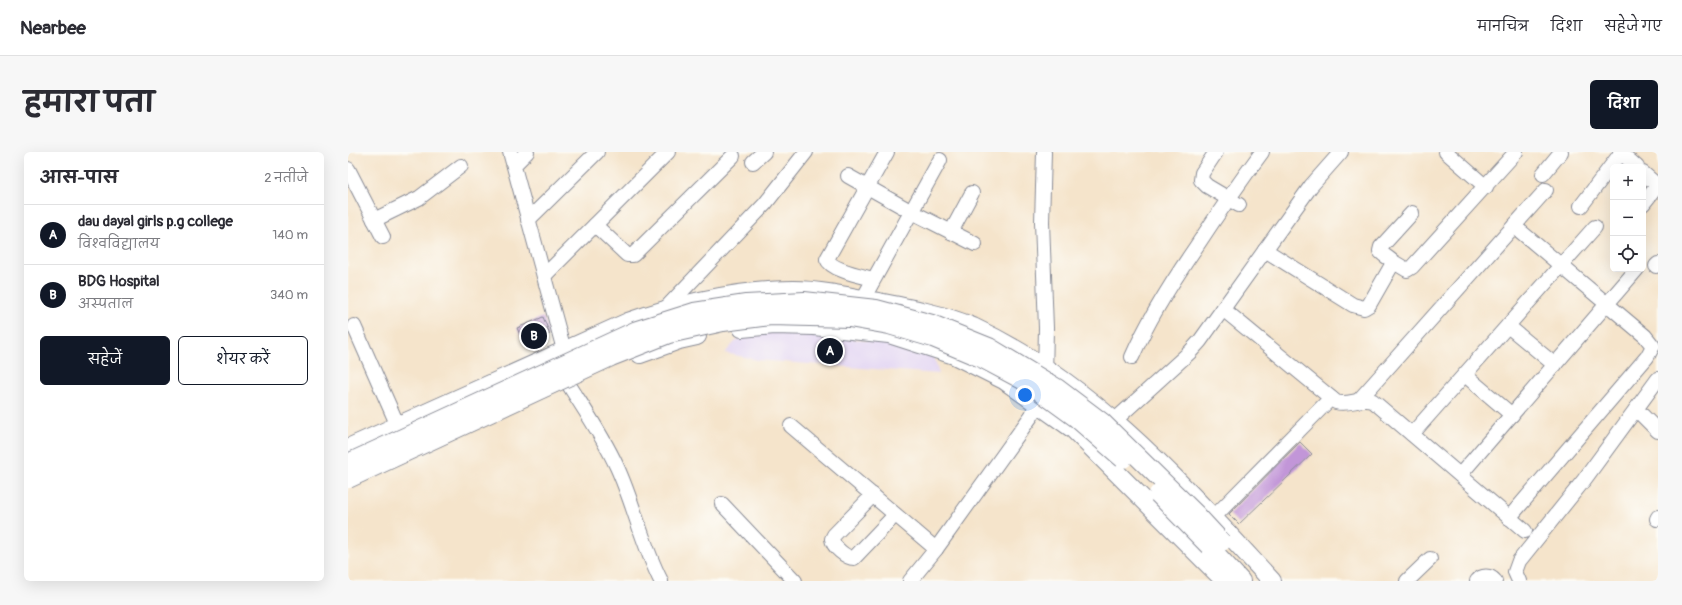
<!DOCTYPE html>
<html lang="hi">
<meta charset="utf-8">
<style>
body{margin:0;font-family:Pangolin,"Playpen Sans Deva",sans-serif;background:#f7f7f7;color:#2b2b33}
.controls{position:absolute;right:12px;top:12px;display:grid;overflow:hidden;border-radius:6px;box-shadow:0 4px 16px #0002}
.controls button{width:36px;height:36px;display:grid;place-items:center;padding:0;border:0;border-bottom:1px solid #e1e1e2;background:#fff;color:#2b2b33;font:20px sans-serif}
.you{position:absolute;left:677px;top:243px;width:14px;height:14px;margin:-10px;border:3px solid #fff;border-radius:50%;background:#1a73e8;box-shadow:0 0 0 6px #1a73e833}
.badge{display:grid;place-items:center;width:26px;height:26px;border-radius:50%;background:#111827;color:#fff;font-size:13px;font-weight:700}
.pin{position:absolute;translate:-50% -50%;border:2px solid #fff;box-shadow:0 1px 4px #0006}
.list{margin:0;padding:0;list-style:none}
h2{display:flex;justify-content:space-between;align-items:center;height:52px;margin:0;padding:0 16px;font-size:17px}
h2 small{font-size:13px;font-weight:400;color:#7c7c81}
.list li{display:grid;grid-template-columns:26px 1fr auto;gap:12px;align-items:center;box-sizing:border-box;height:60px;padding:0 16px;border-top:1px solid #e1e1e2}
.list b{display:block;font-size:15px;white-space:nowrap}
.list p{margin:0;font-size:13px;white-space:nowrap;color:#7c7c81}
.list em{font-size:13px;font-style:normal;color:#7c7c81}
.actions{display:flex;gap:8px;padding:12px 16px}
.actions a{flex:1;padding:9px 0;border:1px solid #111827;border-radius:6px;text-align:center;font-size:14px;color:#111827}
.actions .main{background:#111827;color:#fff}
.icon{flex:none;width:22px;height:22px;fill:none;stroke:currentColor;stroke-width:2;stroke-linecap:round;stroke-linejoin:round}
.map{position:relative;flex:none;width:1310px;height:429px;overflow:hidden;border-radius:6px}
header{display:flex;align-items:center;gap:24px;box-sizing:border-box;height:56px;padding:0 20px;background:#fff;border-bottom:1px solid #e1e1e2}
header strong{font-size:19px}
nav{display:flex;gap:22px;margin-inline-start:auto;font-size:14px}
.intro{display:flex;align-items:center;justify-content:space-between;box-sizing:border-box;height:96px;padding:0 24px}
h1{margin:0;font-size:28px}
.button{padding:10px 18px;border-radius:6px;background:#111827;color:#fff;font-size:14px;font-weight:700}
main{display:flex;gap:24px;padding:0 24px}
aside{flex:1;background:#fff;border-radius:6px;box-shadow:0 4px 16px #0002}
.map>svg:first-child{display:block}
</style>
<header>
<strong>Nearbee</strong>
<nav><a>मानचित्र</a><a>दिशा</a><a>सहेजे गए</a></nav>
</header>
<div class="intro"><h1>हमारा पता</h1><a class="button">दिशा</a></div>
<main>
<aside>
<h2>आस-पास<small>2 नतीजे</small></h2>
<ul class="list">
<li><span class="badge">A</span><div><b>dau dayal girls p.g college</b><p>विश्वविद्यालय</p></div><em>140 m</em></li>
<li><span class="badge">B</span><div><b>BDG Hospital</b><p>अस्पताल</p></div><em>340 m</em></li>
</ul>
<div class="actions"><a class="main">सहेजें</a><a>शेयर करें</a></div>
</aside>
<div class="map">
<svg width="1310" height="429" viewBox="0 0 1310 429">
<rect width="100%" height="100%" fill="#fdfcf7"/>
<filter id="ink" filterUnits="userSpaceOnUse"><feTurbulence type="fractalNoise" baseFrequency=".025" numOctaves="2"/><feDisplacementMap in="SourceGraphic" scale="8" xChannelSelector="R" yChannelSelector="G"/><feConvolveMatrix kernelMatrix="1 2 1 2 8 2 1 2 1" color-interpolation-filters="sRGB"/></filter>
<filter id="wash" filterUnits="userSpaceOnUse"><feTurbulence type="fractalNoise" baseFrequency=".012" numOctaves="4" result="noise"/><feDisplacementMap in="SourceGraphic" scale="16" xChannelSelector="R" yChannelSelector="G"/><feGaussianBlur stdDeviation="0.9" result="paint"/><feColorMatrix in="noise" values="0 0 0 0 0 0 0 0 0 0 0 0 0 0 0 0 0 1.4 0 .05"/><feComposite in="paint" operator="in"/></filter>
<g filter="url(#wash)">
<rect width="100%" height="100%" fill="#f5e4cb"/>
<!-- built -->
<polygon fill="#e2d4f3" points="398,178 467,181 561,195 584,197 591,222 410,208 377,201"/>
<g id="blocks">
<!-- building -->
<g fill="#c296d8">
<polygon points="195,165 202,182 177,193 169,176"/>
<polygon points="952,290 964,302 891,372 881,362"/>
</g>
</g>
</g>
<g filter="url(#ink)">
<use href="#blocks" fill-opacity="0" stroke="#888a94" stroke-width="1"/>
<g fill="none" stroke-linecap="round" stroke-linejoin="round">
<defs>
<g id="minor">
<polyline points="162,0 216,198"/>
<polyline points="868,0 854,21 853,28 859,34 891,53"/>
<polyline points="1098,0 1138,35"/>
<polyline points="1272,0 1289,15"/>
<polyline points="405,10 416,0"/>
<polyline points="166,13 179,0"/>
<polyline points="0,17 35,85"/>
<polyline points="1295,21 1310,34"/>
<polyline points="1195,22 1213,0"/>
<polyline points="500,24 564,60 627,92"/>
<polyline points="1295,52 1310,33"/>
<polyline points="1233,54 1273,1"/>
<polyline points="26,68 71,46 113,14"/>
<polyline points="180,68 249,0"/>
<polyline points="247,73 279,103 285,103 385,4"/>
<polyline points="603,80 624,41"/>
<path d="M917,98l88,55 11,3 5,-3 24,-42c-2,-5 -10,-7 -13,-12l1,-4 31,-34"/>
<polyline points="1044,109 1059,118 1064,115 1168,0"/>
<polyline points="1308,114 1310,112"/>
<polyline points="196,124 320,0"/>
<path d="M525,127c-11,-3 -42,-9 -46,-20l60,-107"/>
<polyline points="515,147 592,8"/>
<polyline points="317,157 417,52 458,0"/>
<path d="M875,157l113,93c12,4 24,-5 37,-1l152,130"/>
<polyline points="6,174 50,274"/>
<polyline points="1160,174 1207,213"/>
<path d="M784,205c17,-39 40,-75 64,-110 21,-32 43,-64 66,-95"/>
<polyline points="1117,223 1164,263"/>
<path d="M221,233c17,27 35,53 48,82 17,37 25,77 44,114"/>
<polyline points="1012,247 1198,38"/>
<polyline points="1288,257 1310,279"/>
<polyline points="766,269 842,200 852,189 963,34 993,0"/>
<polyline points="443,274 588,397"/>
<polyline points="1064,282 1247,75"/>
<polyline points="1112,323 1289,117"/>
<path d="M525,343l-39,40 -2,4c1,8 14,19 22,19l41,-43"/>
<polyline points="374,352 447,429"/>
<polyline points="865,366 983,246"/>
<polyline points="1161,366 1299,205 1305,194 1297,184 1166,74"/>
<polyline points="1309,367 1310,365"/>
<polyline points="562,429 588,397 684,263 695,241 697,225 698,176 694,70 696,0"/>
<polyline points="1059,429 1082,407"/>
<path d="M1129,429c5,-6 13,-6 18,0"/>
<polyline points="1171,429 1167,420 1171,409 1236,328 1310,227"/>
</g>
<g id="major">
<polyline points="394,176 426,173 466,174 541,182 606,203 656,228 725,277 877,429"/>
<polyline points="292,202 331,188 349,184"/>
<path d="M0,296l280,-126c54,-19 108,-32 165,-32 25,0 54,6 79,11 32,6 71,13 101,26 121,56 211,159 299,254"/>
<polyline points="861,394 893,429"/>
</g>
</defs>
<!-- minor casing -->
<use href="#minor" stroke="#888a94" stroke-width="16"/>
<!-- major casing -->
<use href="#major" stroke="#888a94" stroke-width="20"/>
<!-- minor -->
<use href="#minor" stroke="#fff" stroke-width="14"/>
<!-- major -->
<use href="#major" stroke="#fff" stroke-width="18"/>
<defs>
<g id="major-bridge">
<polyline points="0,311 289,178 346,160 398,152 456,149 528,157 584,172 641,195 709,236 754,270 849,363 874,390"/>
<polyline points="0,327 263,205 321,182 375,170 423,164 501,166 541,173 585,186 635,207 680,231 728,266 775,307"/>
<polyline points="810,342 861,394"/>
</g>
</defs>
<!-- major-bridge casing -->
<use href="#major-bridge" stroke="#888a94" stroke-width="20" stroke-linecap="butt"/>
<!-- major-bridge -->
<use href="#major-bridge" stroke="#fff" stroke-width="18"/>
</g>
</g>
</svg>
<div class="controls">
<button>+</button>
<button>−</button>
<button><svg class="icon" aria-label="locate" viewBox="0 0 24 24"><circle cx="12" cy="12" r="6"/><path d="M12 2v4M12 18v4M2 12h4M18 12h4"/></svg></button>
</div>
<div class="you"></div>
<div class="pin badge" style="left:482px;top:199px">A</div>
<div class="pin badge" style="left:186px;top:184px">B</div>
</div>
</main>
